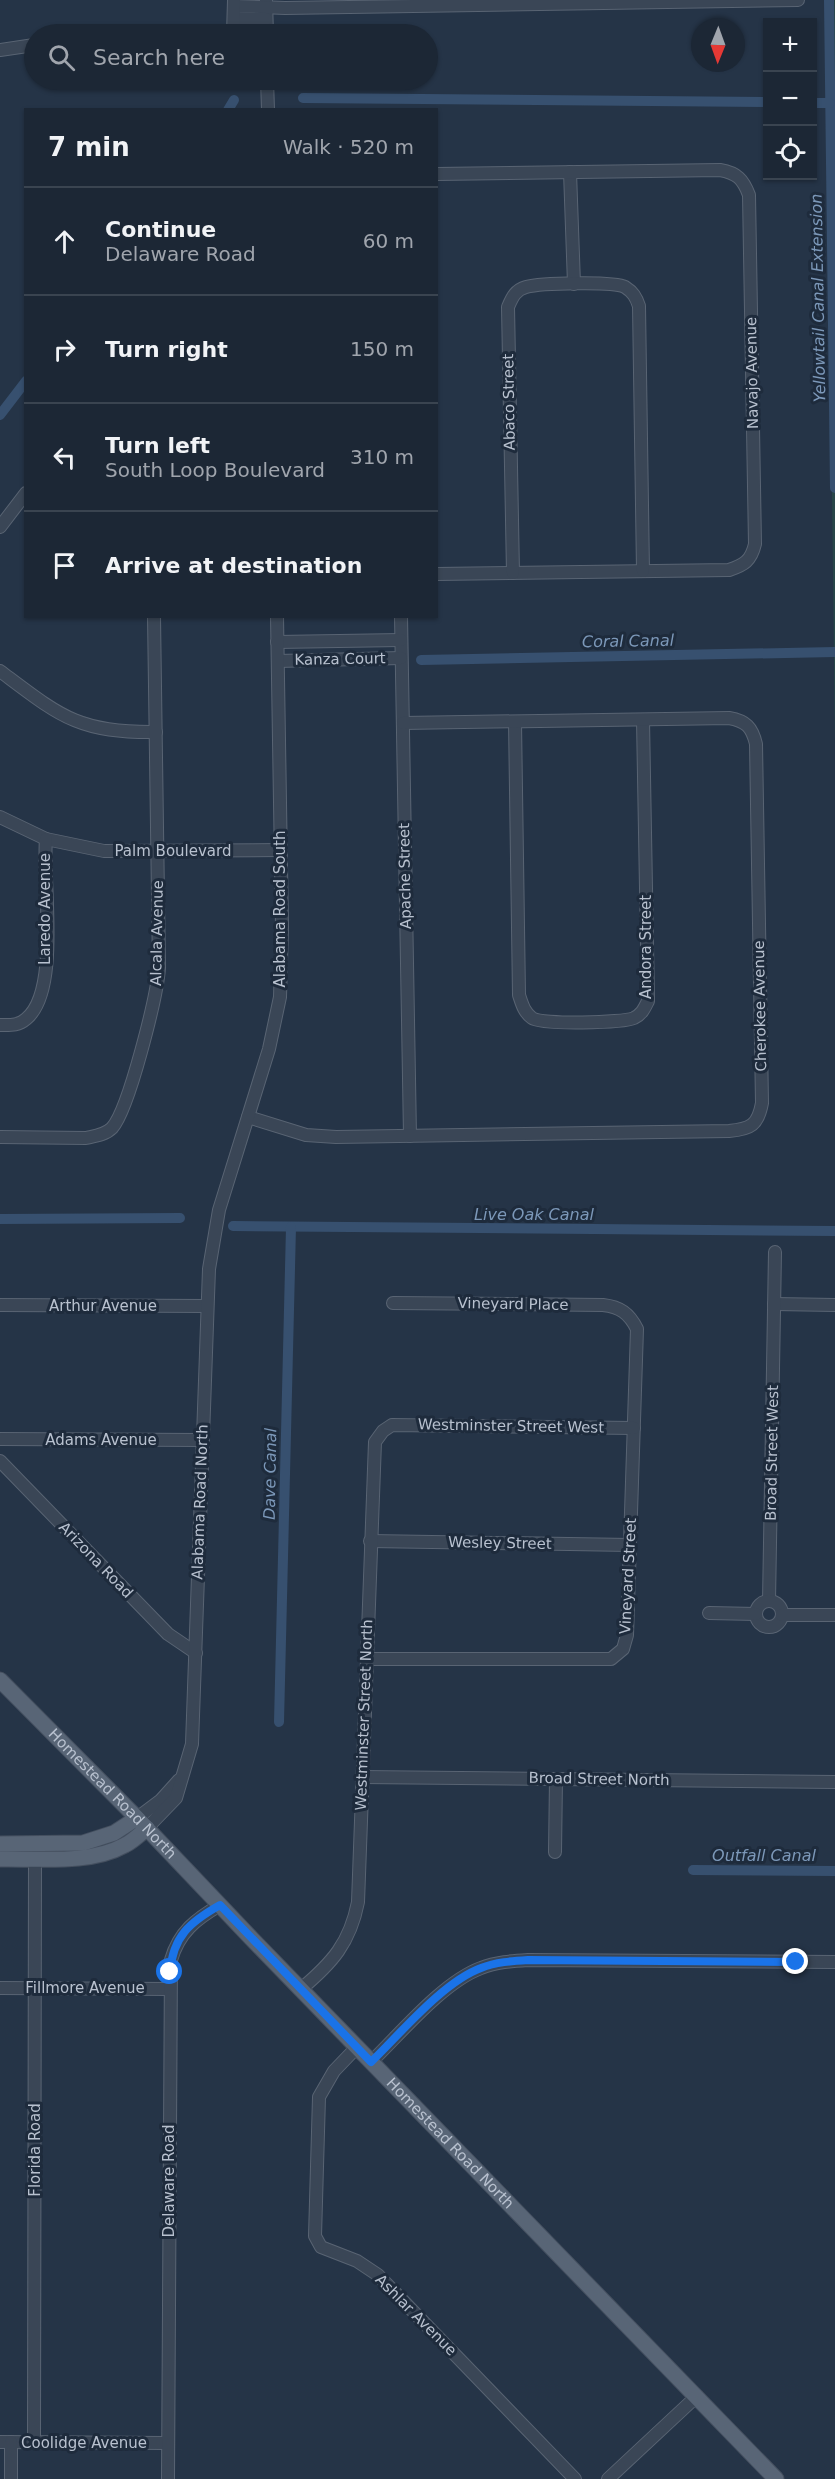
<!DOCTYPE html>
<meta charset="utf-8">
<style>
body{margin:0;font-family:"DejaVu Sans",sans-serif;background:#293341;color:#f1f3f6}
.controls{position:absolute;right:18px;top:18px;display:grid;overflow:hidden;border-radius:0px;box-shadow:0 2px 4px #0004}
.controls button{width:54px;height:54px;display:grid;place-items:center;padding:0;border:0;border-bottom:2px solid #3a4450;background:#1c2735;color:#f1f3f6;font:30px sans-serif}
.compass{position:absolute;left:691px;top:18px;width:54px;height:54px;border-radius:50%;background:#1c2735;box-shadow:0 2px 4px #0004;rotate:181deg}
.stop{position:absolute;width:18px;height:18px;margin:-14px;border:4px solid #1a73e8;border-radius:50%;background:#fff}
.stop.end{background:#1a73e8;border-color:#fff;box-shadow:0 2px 6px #0008}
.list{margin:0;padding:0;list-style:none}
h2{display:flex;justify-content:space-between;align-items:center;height:78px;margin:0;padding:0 24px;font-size:26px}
h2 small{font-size:20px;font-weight:400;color:#a0a5ad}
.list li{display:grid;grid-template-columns:39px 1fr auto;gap:18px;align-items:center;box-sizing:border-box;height:108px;padding:0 24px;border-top:2px solid #3a4450}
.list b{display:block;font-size:22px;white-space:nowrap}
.list p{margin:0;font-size:20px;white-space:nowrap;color:#a0a5ad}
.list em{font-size:20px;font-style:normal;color:#a0a5ad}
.icon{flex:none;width:33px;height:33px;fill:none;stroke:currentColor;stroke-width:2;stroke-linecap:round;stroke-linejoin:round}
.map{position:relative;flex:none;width:835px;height:2479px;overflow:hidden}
.search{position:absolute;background:#1c2735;box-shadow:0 2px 4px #0004;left:24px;top:24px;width:414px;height:66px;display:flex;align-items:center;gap:15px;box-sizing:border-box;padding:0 21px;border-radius:33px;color:#a0a5ad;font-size:22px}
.panel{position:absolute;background:#1c2735;box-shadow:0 2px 4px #0004;left:24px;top:108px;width:414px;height:510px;border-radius:0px}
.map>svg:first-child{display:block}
</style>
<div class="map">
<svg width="835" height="2479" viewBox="0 0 835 2479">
<rect width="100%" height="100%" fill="#253447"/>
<!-- green -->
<polygon fill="#274548" points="826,0 835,0 835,744"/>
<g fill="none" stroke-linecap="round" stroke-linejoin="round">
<!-- canal -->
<g stroke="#37506f" stroke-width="10">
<polyline points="829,0 835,488"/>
<polyline points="303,98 768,102"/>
<polyline points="812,103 830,103"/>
<polyline points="228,110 234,100"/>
<polyline points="0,415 26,381"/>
<polyline points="421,660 835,652"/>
<polyline points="0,1219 180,1218"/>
<polyline points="233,1226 835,1231"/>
<polyline points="279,1722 291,1227"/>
<polyline points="693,1870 835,1871"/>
</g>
<defs>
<g id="minor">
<polyline points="266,0 267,34"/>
<polyline points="235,6 285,8 798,0"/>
<polyline points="235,18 266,19"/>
<polyline points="233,34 234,0"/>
<polyline points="0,50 34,45"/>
<polyline points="267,80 268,110"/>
<polyline points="570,172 574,284"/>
<path d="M436,174l284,-4c17,3 23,9 29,25l6,349c-4,17 -11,21 -26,26l-293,4"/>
<polyline points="0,527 26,493"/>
<path d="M513,573l-5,-266c4,-9 7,-17 18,-20 14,-4 88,-6 99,0 8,5 11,10 14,19l4,265"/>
<polyline points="401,616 410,1136"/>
<polyline points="277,642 401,640"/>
<polyline points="278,661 401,658"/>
<path d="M0,671c60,45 78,62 156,61"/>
<path d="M515,722l4,273c3,9 5,17 13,23 9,7 91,5 102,0 8,-4 10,-9 14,-17l-5,-281"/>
<polyline points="0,817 46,839 104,851 281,850"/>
<path d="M0,1025c10,0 18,1 26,-6 35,-28 16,-137 20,-180"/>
<path d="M248,1117l58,18 30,2 393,-6c22,-2 29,-6 33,-28l-6,-359c-4,-17 -10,-23 -27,-26l-326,5"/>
<path d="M0,1137l86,1c9,-2 19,-3 26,-10 17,-19 45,-132 47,-160l-5,-352"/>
<polyline points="774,1304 835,1305"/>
<polyline points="0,1305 207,1306"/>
<polyline points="0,1439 202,1440"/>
<polyline points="0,1461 168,1634 196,1653"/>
<polyline points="370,1541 630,1545"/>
<polyline points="769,1601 775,1252"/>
<circle cx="769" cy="1614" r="13"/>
<polyline points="709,1613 756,1614"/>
<polyline points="782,1615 835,1615"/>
<path d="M366,1659h245l12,-10 4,-14 10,-306c-8,-16 -17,-22 -34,-24l-210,-2"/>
<polyline points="362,1777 835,1782"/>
<polyline points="137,1818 161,1800 179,1780"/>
<polyline points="147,1828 176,1798 192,1744 209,1269 219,1210 269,1049 280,997 282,927 277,616"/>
<polyline points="555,1852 556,1779"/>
<polyline points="0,1988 170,1989"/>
<path d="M301,1989c31,-26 49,-46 57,-87l17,-460 8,-11 9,-6 242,3"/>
<polyline points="357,2047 334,2071 319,2097 315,2236 321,2247 357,2261 378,2275 575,2479"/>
<path d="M371,2062c30,-29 72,-80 110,-94 15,-6 31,-7 47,-8l307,2"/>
<polyline points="0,2442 168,2443"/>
<polyline points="34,2442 35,1858"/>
<polyline points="11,2479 11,2442"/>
<path d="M168,2479l3,-519c8,-28 25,-41 49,-55"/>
<polyline points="608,2479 697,2396"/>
</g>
<g id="major">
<path id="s1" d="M0,1680l137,138 114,120 525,541"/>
<polyline points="0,1844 83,1843 114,1833 137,1818"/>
<path d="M0,1859c39,-1 89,6 125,-14 8,-4 15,-11 22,-17"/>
</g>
</defs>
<!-- minor casing -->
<use href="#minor" stroke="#596473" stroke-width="14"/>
<!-- major casing -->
<use href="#major" stroke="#444f5f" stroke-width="17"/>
<!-- minor -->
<use href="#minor" stroke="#3a4656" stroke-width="12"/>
<!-- major -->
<use href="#major" stroke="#586576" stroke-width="15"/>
</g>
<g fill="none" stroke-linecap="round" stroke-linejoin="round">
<!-- route -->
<path stroke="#1a73e8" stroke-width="8" d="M170,1972c3,-36 20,-50 50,-67l151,157c30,-29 72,-80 110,-94 15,-6 31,-7 47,-8l268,2"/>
</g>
<g text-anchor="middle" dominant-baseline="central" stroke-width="6" stroke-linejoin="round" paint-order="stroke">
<!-- street labels -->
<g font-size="15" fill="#b8c1cf" stroke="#1e2b3c">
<text transform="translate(752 373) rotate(-91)">Navajo Avenue</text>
<text transform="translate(509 402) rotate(-91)">Abaco Street</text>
<text transform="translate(340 659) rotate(-1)">Kanza Court</text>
<text x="173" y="851">Palm Boulevard</text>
<text transform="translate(405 876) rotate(-91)">Apache Street</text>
<text transform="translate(45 909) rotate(-90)">Laredo Avenue</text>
<text transform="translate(280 909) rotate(-90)">Alabama Road South</text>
<text transform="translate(157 933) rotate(-89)">Alcala Avenue</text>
<text transform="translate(646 947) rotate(-90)">Andora Street</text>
<text transform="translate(760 1006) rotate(-91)">Cherokee Avenue</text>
<text transform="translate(513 1304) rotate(1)">Vineyard Place</text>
<text x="103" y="1306">Arthur Avenue</text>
<text transform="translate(511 1426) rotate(1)">Westminster Street West</text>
<text x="101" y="1440">Adams Avenue</text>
<text transform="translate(772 1453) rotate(-89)">Broad Street West</text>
<text transform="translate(200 1502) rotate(-88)">Alabama Road North</text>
<text transform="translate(500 1543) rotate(1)">Wesley Street</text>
<text transform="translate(96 1560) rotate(46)">Arizona Road</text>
<text transform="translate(628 1576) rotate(-87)">Vineyard Street</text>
<text transform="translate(364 1715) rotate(-88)">Westminster Street North</text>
<text transform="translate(599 1779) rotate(1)">Broad Street North</text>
<text stroke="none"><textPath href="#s1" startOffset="160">Homestead Road North</textPath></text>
<text x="85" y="1988">Fillmore Avenue</text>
<text stroke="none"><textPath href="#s1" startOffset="646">Homestead Road North</textPath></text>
<text transform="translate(35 2150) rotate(-90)">Florida Road</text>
<text transform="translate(169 2181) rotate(-90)">Delaware Road</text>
<text transform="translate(416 2315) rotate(45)">Ashlar Avenue</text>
<text x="84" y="2443">Coolidge Avenue</text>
</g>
<!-- water labels -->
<g font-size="16" font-style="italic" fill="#7c98b9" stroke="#1e2b3c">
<text transform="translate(818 298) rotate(-91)">Yellowtail Canal Extension</text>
<text transform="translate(628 641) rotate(-1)">Coral Canal</text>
<text x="534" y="1214">Live Oak Canal</text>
<text transform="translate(270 1474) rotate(-89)">Dave Canal</text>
<text x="764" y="1855">Outfall Canal</text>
</g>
</g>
</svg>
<div class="controls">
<button>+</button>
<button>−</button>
<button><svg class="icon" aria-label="locate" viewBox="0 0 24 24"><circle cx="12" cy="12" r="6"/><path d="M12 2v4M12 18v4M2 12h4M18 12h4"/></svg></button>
</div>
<svg class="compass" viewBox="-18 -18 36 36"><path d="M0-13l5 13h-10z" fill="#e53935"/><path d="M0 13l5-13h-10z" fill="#a0a5ad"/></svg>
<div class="stop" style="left:170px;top:1972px"></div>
<div class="stop end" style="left:796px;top:1962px"></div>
<div class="search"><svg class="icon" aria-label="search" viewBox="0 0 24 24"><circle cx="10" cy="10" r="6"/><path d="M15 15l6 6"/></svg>Search here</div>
<section class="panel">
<h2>7 min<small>Walk · 520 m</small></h2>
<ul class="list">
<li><svg class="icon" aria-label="ahead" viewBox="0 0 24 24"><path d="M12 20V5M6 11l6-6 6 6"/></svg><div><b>Continue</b><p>Delaware Road</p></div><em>60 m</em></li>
<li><svg class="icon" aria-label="right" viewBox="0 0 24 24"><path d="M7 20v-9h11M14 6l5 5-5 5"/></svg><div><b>Turn right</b></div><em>150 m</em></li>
<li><svg class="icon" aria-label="left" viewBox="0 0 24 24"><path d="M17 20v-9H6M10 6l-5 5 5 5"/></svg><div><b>Turn left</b><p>South Loop Boulevard</p></div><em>310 m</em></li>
<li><svg class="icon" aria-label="arrive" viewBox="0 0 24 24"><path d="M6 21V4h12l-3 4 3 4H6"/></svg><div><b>Arrive at destination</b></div></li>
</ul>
</section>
</div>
